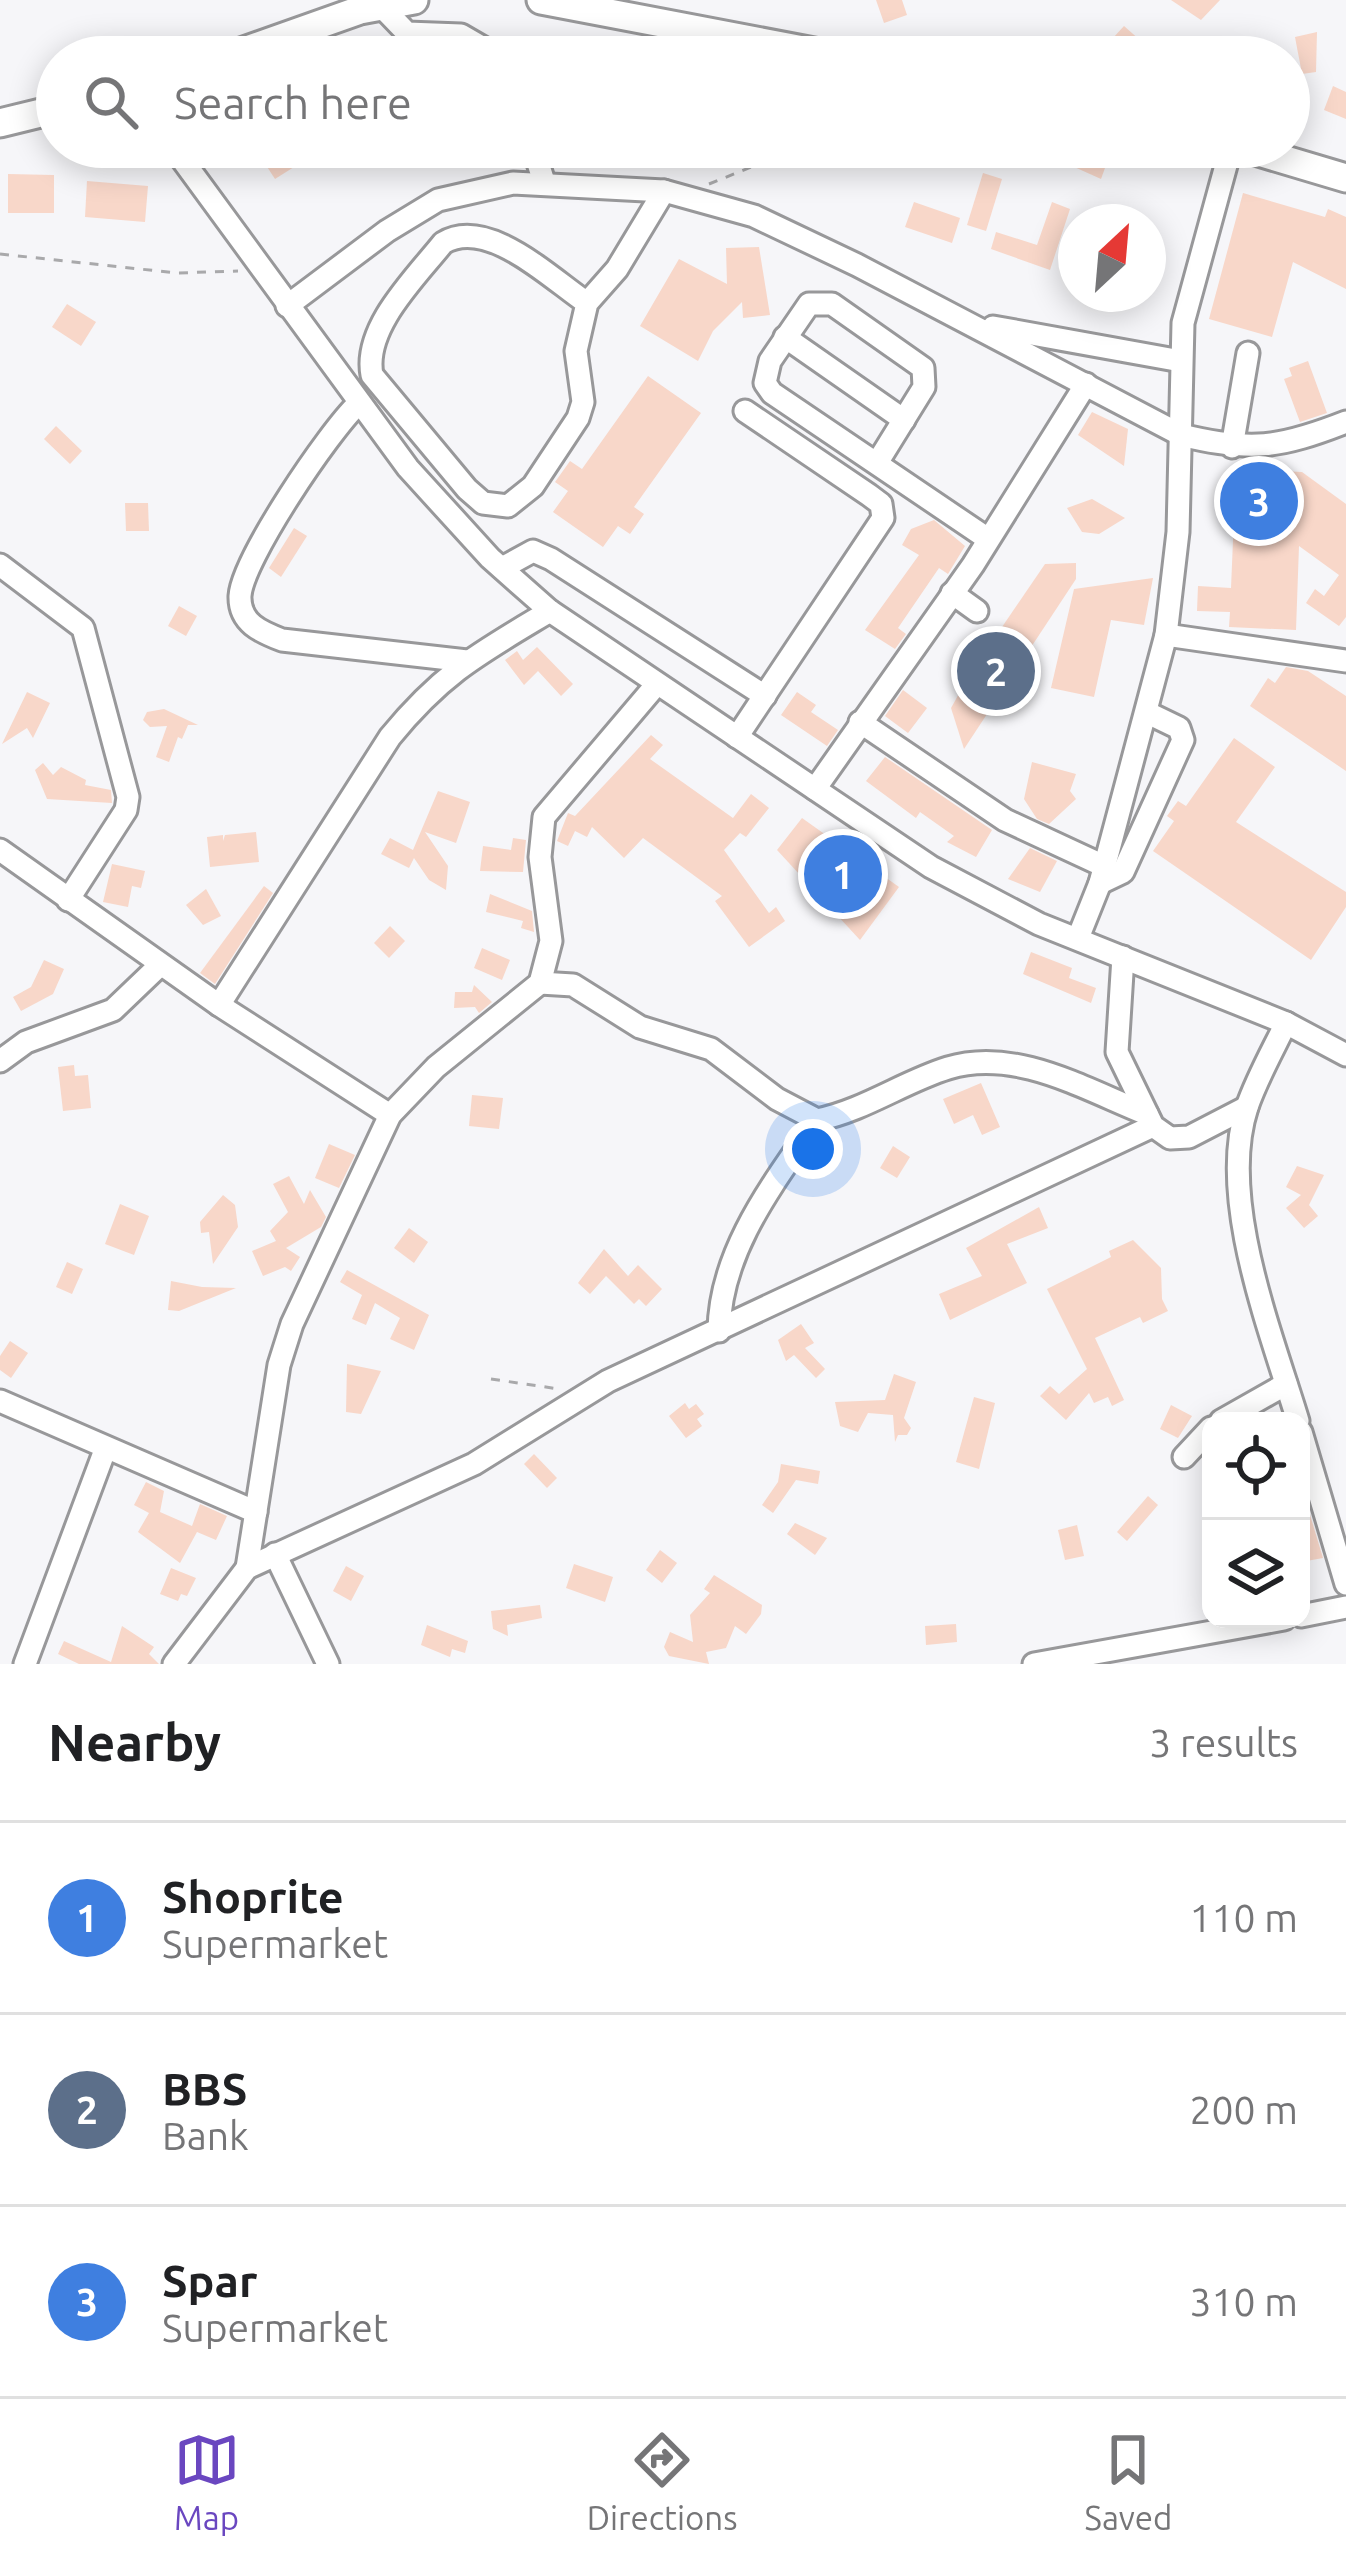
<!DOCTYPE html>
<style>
body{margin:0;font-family:Ubuntu,sans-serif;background:#f2f2f2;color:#202124}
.controls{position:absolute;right:36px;bottom:36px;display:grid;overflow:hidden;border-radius:24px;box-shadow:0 6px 30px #0003}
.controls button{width:108px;height:108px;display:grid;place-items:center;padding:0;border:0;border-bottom:3px solid #e0e0e0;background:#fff;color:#202124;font:60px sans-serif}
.compass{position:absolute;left:1058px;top:204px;width:108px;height:108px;border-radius:50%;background:#fff;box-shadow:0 6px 30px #0003;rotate:26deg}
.you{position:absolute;left:813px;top:1149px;width:42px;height:42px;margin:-30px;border:9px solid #fff;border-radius:50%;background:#1a73e8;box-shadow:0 0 0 18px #1a73e833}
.badge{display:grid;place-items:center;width:78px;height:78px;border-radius:50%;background:#6a47c0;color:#fff;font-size:39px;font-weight:700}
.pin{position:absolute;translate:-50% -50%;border:6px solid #fff;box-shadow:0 3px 12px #0006}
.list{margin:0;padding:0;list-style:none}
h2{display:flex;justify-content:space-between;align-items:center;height:156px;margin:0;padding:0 48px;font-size:51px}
h2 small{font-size:39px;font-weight:400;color:#757577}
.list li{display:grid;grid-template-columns:78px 1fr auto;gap:36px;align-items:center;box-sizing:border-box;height:192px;padding:0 48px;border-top:3px solid #e0e0e0}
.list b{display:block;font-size:45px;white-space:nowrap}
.list p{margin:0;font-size:39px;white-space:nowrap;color:#757577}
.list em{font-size:39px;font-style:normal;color:#757577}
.icon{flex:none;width:66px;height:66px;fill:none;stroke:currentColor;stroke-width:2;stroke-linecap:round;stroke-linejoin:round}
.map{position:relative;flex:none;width:1346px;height:1664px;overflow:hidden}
.search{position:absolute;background:#fff;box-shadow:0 6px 30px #0003;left:36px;right:36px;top:36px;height:132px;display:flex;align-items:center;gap:30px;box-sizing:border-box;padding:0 42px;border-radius:66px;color:#757577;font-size:45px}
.sheet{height:732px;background:#fff}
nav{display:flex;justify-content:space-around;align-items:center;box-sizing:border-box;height:168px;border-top:3px solid #e0e0e0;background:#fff;font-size:33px;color:#757577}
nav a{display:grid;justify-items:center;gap:6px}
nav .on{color:#6a47c0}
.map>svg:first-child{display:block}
</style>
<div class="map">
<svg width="1346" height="1664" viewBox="0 0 1346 1664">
<rect width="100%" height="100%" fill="#f6f6f9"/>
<!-- building -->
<g fill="#f8d7c9">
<polygon points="876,0 902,0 907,15 884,23"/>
<polygon points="1171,0 1220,0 1201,20"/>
<polygon points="1124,26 1150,49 1143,57 1131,57 1113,38"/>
<polygon points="1317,32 1316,72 1302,74 1295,37"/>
<polygon points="1333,86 1346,92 1346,119 1324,110"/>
<polygon points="274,147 281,147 294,167 275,179 260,156"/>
<polygon points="1071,147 1109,157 1101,179 1032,148"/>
<polygon points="983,173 1002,179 986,231 967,225"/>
<polygon points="8,174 54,175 54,213 8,213"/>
<polygon points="87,181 148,186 145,222 85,217"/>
<polygon points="1243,193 1325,217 1328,209 1346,217 1346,289 1293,262 1272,337 1209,319"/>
<polygon points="914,202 960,218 952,243 905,227"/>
<polygon points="1052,202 1070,209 1050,270 991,249 996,232 1037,245"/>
<polygon points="759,247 770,315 743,318 742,302 713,331 698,361 640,326 679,259 727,284 726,248"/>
<polygon points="67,304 96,322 81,346 52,327"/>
<polygon points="1308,361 1327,413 1300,422 1284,379 1292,376 1289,368"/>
<polygon points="648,376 701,413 634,507 644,514 630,534 618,526 603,547 553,512 568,491 555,482 570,461 582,469"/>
<polygon points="1092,412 1128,429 1124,466 1078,435"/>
<polygon points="56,426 82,451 70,464 44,439"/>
<polygon points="1236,469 1302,472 1346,504 1346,617 1339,626 1306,603 1315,589 1324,596 1339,575 1299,546 1296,630 1229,627 1230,612 1197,611 1198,586 1231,588"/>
<polygon points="1092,499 1125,518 1099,534 1082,532 1067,508"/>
<polygon points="125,503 148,503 149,531 126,531"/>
<polygon points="934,520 965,546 948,574 939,568 898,628 906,634 895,649 865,630 919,555 902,545 911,529"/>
<polygon points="294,528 307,536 281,577 269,568"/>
<polygon points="1076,563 1076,579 964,749 951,708 970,674 1045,564"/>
<polygon points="1153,578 1144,625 1111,620 1094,697 1051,688 1074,589"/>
<polygon points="179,606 197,616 186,636 168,626"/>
<polygon points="537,647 573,684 561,696 538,671 524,685 505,660 517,651 523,660"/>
<polygon points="1286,667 1308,671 1346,696 1346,771 1250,706 1268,678 1275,683"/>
<polygon points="903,690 927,708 908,733 885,716"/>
<polygon points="27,692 50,703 33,738 27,728 2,744"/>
<polygon points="797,692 816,705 811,712 838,730 827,746 781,715"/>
<polygon points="164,709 198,725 188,725 182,739 178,737 169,762 156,757 167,726 150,727 143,720 147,712"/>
<polygon points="651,735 663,745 650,759 733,818 751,794 769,808 746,837 740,833 724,850 769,913 776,907 785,921 749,947 715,901 722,896 643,838 624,858 592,827 587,837 575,831 568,846 557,841 568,813 575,816"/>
<polygon points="1234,738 1275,767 1236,822 1346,892 1346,907 1311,960 1153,851 1174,821 1167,816 1178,801 1186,806"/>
<polygon points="885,757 992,830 976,857 947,842 954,836 920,812 916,818 866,781"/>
<polygon points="1032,762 1076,774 1070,791 1076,799 1049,824 1037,819 1024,799"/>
<polygon points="43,763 53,775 61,767 86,780 85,785 111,790 112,803 47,799 35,770"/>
<polygon points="438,791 470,802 456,843 425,832 448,866 446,890 429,880 414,858 409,868 381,854 390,838 413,850"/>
<polygon points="802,818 899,887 860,940 777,850"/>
<polygon points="256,832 259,862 210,867 207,837 223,835 223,841 225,835"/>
<polygon points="513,838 526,840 523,872 480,871 483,846 511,850"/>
<polygon points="1030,848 1057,861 1040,892 1008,879"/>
<polygon points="112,864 145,871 141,888 132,886 128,907 103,902"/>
<polygon points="264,886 273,893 215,984 200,973"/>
<polygon points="206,889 221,916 203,925 186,905"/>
<polygon points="490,894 532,911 534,932 521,928 523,921 486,912"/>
<polygon points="390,926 405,941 389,958 374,943"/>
<polygon points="482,948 510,960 502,980 474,968"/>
<polygon points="1031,952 1072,968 1069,978 1096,988 1091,1003 1023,974"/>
<polygon points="44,960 64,969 53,994 21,1011 13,997 31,987"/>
<polygon points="474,985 492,1002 479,1013 475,1007 454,1008 455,992 472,992"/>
<polygon points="74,1065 75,1076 88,1075 91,1108 63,1111 58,1067"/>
<polygon points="981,1083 1000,1127 982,1135 973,1115 954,1124 943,1099"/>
<polygon points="472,1095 503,1098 499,1129 469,1126"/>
<polygon points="329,1144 355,1155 339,1188 315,1178"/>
<polygon points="893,1146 910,1157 897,1178 880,1168"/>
<polygon points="1297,1166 1324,1175 1309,1205 1318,1216 1304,1228 1286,1208 1301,1195 1286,1187"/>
<polygon points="289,1176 304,1204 310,1190 326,1217 321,1227 286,1248 300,1257 291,1271 285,1267 263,1276 252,1251 276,1241 270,1231 288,1212 273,1184"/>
<polygon points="223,1195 235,1205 238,1227 213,1264 209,1232 201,1233 200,1222"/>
<polygon points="120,1204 149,1216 134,1255 105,1244"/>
<polygon points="1039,1207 1048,1228 1007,1244 1027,1283 950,1320 939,1294 982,1276 966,1248"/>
<polygon points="409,1228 428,1242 414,1263 394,1248"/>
<polygon points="1133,1240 1161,1268 1162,1299 1168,1311 1143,1323 1140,1317 1095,1338 1124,1400 1112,1406 1108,1397 1094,1403 1089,1393 1066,1420 1040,1396 1050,1386 1059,1394 1087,1369 1047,1289 1111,1257 1109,1251"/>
<polygon points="604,1249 628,1276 638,1265 662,1289 646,1306 639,1299 634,1304 606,1276 590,1294 578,1283"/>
<polygon points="67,1262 83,1269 72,1294 56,1287"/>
<polygon points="347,1270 429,1315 414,1350 390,1339 400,1318 375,1303 366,1325 352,1319 362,1295 340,1282"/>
<polygon points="171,1281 202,1287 236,1288 179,1311 168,1310"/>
<polygon points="801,1324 814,1343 805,1348 825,1369 816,1378 794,1355 786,1361 778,1340"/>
<polygon points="10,1341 28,1353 11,1378 0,1370 0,1356"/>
<polygon points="347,1364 381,1371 361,1414 346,1412"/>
<polygon points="894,1374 916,1382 904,1418 911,1428 907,1435 898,1435 895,1442 893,1415 868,1413 858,1432 840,1426 835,1402 885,1400"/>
<polygon points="974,1397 995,1403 979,1469 956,1462"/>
<polygon points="685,1403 689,1409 696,1404 704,1414 697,1419 702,1426 686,1438 669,1416"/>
<polygon points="1171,1405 1192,1416 1178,1438 1160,1429"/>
<polygon points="534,1454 557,1478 547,1488 524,1464"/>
<polygon points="781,1464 820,1471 818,1484 796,1480 773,1513 762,1505 778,1482"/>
<polygon points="146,1482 164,1491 160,1512 192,1526 200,1504 227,1516 216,1540 197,1532 180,1563 138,1532 149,1513 134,1505"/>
<polygon points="1301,1485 1323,1558 1301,1562"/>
<polygon points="1148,1496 1158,1505 1127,1541 1117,1532"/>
<polygon points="795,1523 827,1538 815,1555 787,1534"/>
<polygon points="1077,1525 1084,1556 1065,1560 1058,1530"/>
<polygon points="660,1550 677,1563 662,1583 646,1570"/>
<polygon points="574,1564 613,1577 605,1602 566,1588"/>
<polygon points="346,1566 364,1576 351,1601 333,1591"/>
<polygon points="171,1568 196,1578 187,1596 181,1594 178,1601 160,1594"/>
<polygon points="714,1575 762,1605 761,1614 746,1634 735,1626 726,1648 706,1652 709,1664 669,1656 664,1647 670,1632 693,1642 690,1615 710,1593 704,1589"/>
<polygon points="540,1605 542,1618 507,1625 508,1636 493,1629 491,1611"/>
<polygon points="956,1624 957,1642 926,1645 925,1626"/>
<polygon points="427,1625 468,1641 465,1653 452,1649 450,1657 421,1645"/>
<polygon points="122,1626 154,1647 149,1654 159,1664 79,1664 58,1654 64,1641 111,1662"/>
</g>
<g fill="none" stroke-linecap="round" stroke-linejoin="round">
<defs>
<g id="minor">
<polyline points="381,6 407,33 461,35 499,57"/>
<polyline points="173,147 408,468 490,558 550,611 931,867 1039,924 1286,1023 1346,1055"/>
<polyline points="533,147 544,182"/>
<path d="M587,303c-37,-25 -100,-87 -144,-60 -28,35 -80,85 -71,132l95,114 16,14 25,3 25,-20 45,-68 5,-16 -7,-51 11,-48 30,-34 47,-78"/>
<path d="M287,306l100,-75 51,-31 75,-17 151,8 90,25 103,49 324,170c69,17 99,13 165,-13"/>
<polyline points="993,327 1181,361"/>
<polyline points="785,337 904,420"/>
<path d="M358,404c-29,27 -116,156 -118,192 -1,27 21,36 42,44l185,21"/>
<polyline points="1232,447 1248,353"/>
<polyline points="877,463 924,387 923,368 832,304 809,304 770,361 765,383 772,393 988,539"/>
<polyline points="0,565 83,628 128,797 126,810 68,900"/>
<polyline points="502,568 533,551 551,559 765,696"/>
<polyline points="952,593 977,611"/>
<polyline points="1166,635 1346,661"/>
<polyline points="860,722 1005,820 1104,866"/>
<polyline points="737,737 883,518 881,504 869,495 745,411"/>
<polyline points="815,789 973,565 1086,384"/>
<polyline points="0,850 219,1005 390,1115"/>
<polyline points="1100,883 1123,872 1183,740 1179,728 1148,713"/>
<polyline points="1078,938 1100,883 1166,635 1178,532 1183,323 1231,147"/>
<polyline points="1123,957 1117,1052 1153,1126 1170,1138 1189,1137 1247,1107"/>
<path d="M540,983l33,2 67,42 71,22 66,50 40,21c48,-10 86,-38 131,-52 68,-21 138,22 199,46"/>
<path d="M219,1005l171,-268c53,-65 90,-84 160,-126"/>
<path d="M1286,1023c-13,27 -29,55 -39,84 -30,91 24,225 51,314"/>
<polyline points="0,1061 26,1042 113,1010 160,965"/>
<path d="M719,1331c1,-80 54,-147 98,-211"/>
<polyline points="0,1401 256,1512"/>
<polyline points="1221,1421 1286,1384"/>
<polyline points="1301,1432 1346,1584"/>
<polyline points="1184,1457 1211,1428"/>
<polyline points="275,1554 328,1664"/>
<polyline points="247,1568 279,1365 292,1324 390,1115 436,1067 540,983 551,941 540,857 544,817 656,685"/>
<polyline points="1301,1616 1346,1607"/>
<polyline points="25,1664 105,1450"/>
<polyline points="174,1664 247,1568 474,1464 608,1381 1153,1126"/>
<polyline points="1034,1664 1284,1619"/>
</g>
<g id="major">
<polyline points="541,0 840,57"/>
<polyline points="227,57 360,10 414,0"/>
<polyline points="0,123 57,109"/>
<polyline points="1242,147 1346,178"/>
</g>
</defs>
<!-- minor casing -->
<use href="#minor" stroke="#98989a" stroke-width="27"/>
<!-- major casing -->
<use href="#major" stroke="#98989a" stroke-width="33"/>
<!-- path -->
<g stroke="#a9a9ab" stroke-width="3" stroke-dasharray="9 9" stroke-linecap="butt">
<polyline points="709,184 801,147"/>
<polyline points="0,254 177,273 238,271"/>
<polyline points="491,1379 559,1389"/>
</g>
<!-- minor -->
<use href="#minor" stroke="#fff" stroke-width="21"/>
<!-- major -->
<use href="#major" stroke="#fff" stroke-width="27"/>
</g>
</svg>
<div class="controls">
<button><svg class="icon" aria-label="locate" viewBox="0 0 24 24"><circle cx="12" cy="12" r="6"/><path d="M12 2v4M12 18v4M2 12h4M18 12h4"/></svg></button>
<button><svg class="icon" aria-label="layers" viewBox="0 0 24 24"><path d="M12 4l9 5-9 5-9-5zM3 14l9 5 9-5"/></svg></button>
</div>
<svg class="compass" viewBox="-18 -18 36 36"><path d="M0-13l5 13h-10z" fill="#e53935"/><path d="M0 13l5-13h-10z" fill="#757577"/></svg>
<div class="you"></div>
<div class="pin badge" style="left:843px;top:874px;background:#3f7fe0">1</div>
<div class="pin badge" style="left:996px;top:671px;background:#5c6f8a">2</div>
<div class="pin badge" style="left:1259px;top:501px;background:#3f7fe0">3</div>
<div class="search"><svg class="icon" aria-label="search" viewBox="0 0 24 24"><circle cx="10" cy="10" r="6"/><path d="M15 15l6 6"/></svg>Search here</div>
</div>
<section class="sheet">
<h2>Nearby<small>3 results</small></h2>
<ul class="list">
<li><span class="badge" style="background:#3f7fe0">1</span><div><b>Shoprite</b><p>Supermarket</p></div><em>110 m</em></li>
<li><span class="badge" style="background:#5c6f8a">2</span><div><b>BBS</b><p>Bank</p></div><em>200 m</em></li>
<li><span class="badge" style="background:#3f7fe0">3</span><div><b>Spar</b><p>Supermarket</p></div><em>310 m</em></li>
</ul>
</section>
<nav>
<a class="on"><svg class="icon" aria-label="map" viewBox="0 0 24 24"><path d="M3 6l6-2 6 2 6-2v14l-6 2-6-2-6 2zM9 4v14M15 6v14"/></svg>Map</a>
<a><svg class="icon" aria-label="directions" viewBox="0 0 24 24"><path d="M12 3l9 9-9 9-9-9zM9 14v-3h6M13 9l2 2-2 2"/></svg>Directions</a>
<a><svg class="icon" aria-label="saved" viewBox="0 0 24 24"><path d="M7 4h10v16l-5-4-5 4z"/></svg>Saved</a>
</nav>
